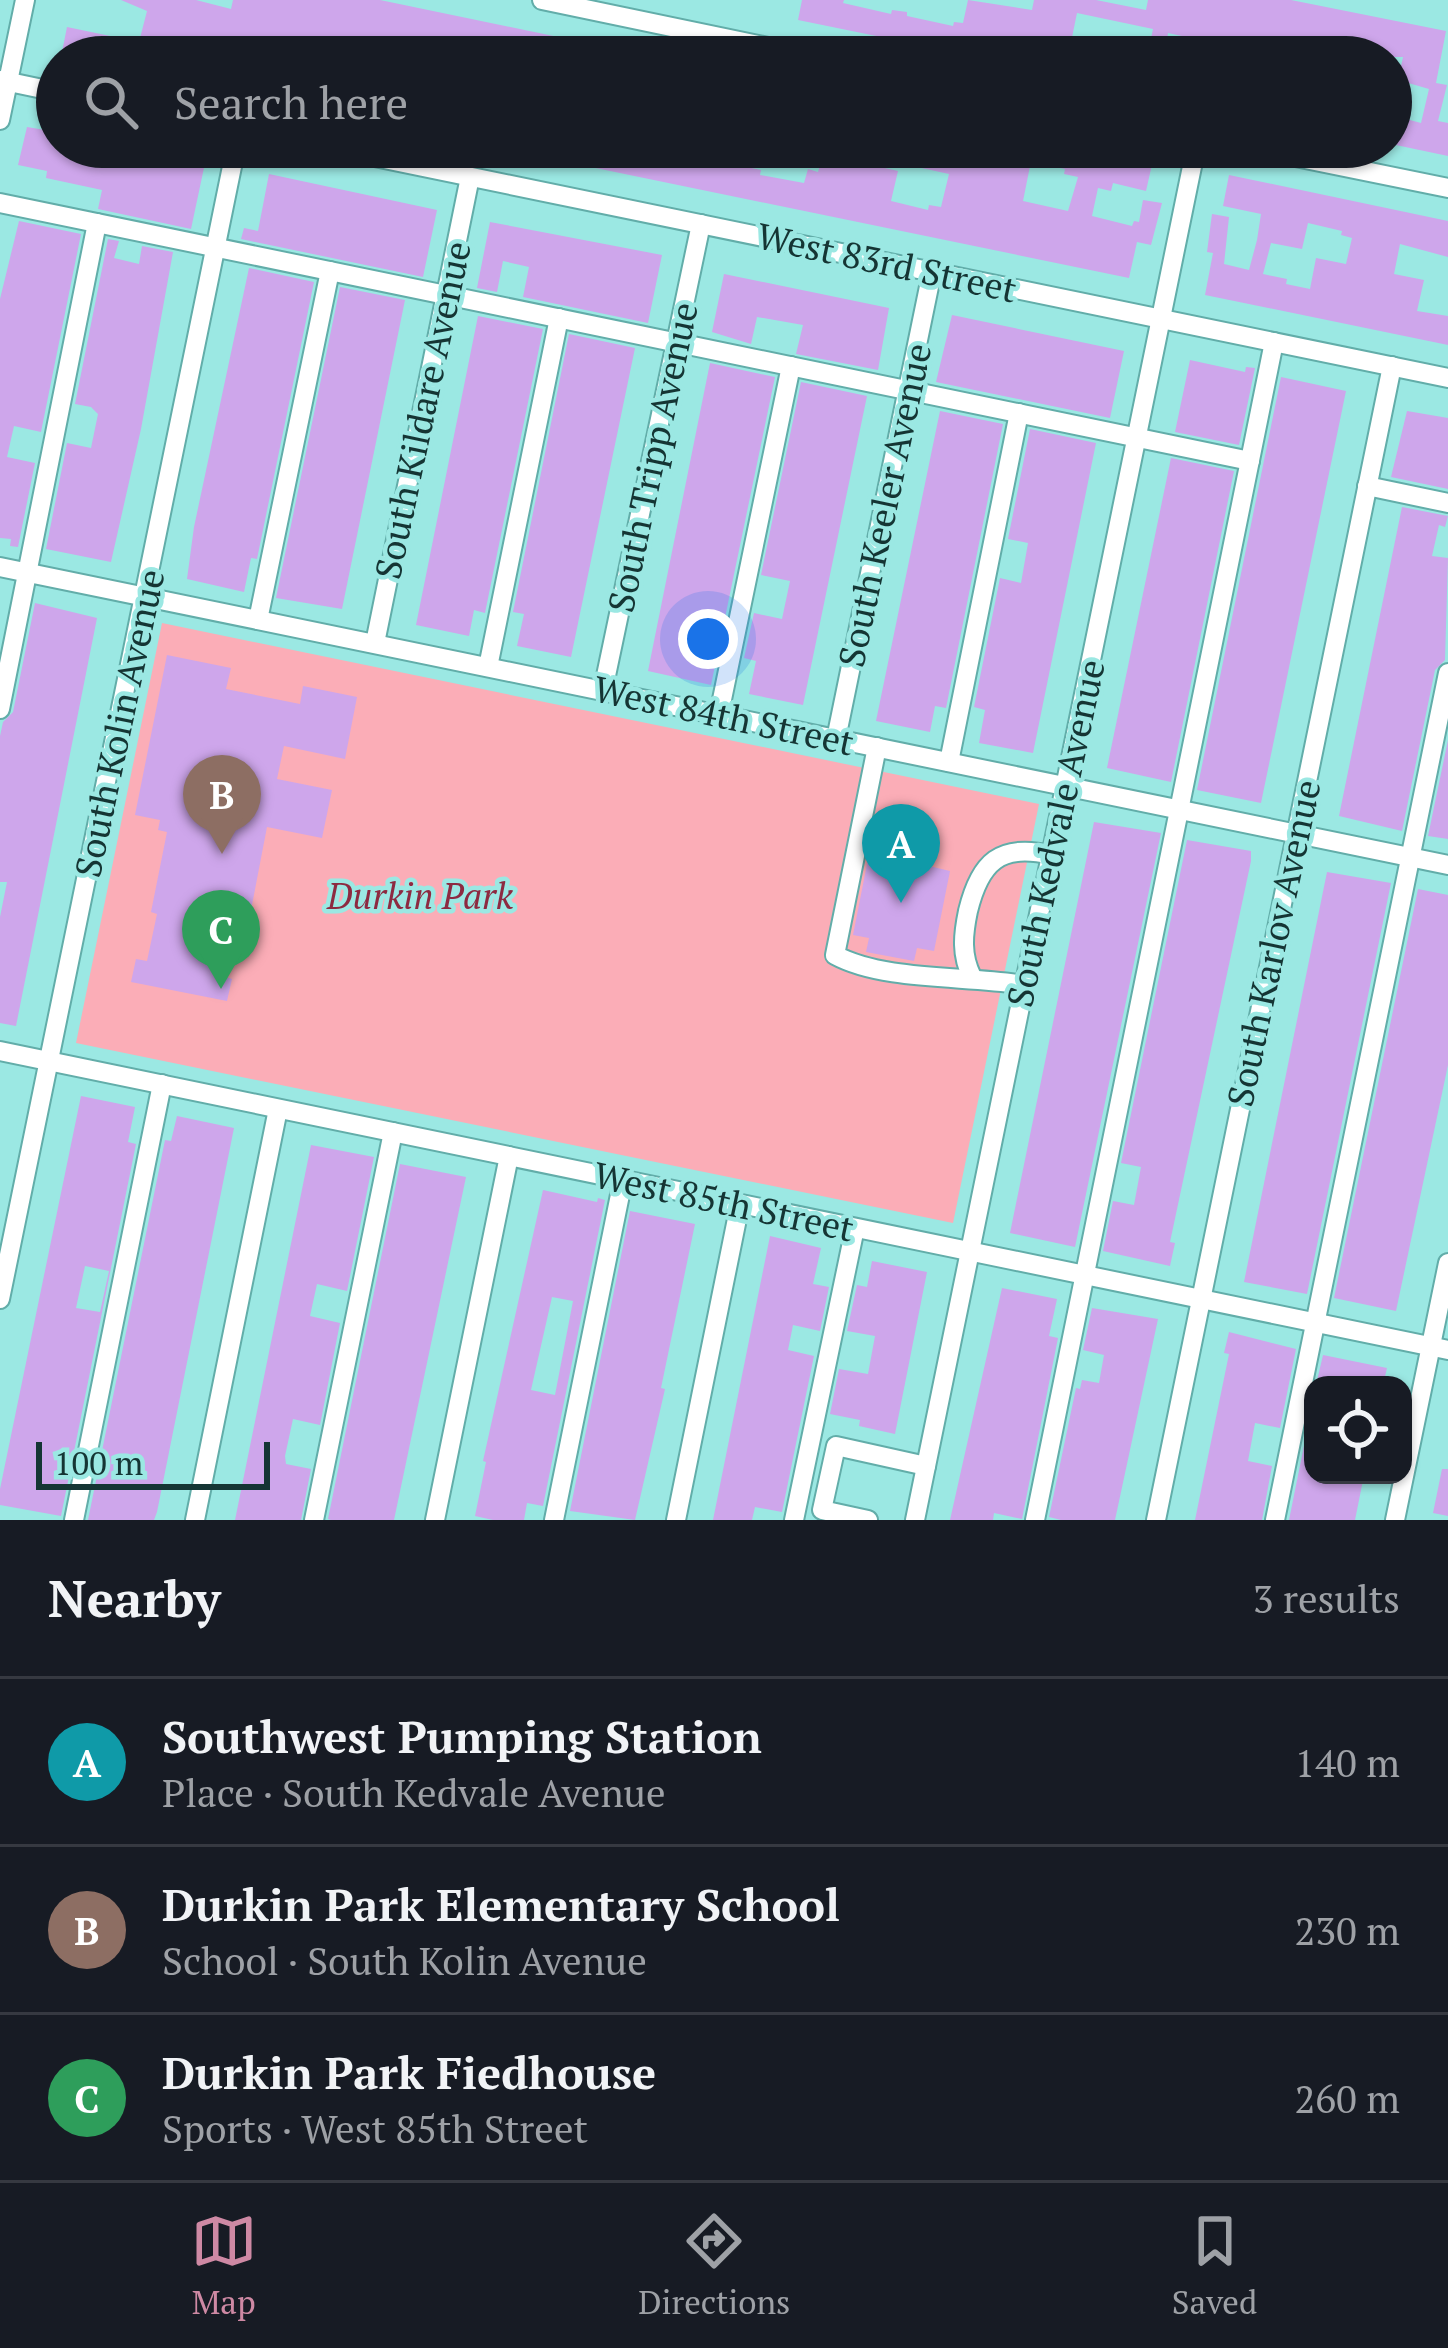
<!DOCTYPE html>
<meta charset="utf-8">
<style>
body{margin:0;font-family:"PT Serif",serif;background:#242831;color:#f1f3f6}
.controls{position:absolute;right:36px;bottom:36px;display:grid;overflow:hidden;border-radius:24px;box-shadow:0 3px 9px #0004}
.controls button{width:108px;height:108px;display:grid;place-items:center;padding:0;border:0;border-bottom:3px solid #363941;background:#171b24;color:#f1f3f6;font:60px sans-serif}
.scale{position:absolute;left:36px;bottom:30px;width:234px;box-sizing:border-box;padding-left:12px;border:6px solid #153534;border-top:0;font-size:33px;line-height:42px;white-space:nowrap;color:#153534;-webkit-text-stroke:9px #9be8e3;paint-order:stroke}
.you{position:absolute;left:708px;top:639px;width:42px;height:42px;margin:-30px;border:9px solid #fff;border-radius:50%;background:#1a73e8;box-shadow:0 0 0 18px #1a73e833}
.badge{display:grid;place-items:center;width:78px;height:78px;border-radius:50%;background:#ce89a4;color:#fff;font-size:39px;font-weight:700}
.pin{position:absolute;translate:-50% -99px;filter:drop-shadow(0 3px 6px #0008)}
.pin::after{content:'';position:absolute;top:63px;width:42px;height:36px;background:inherit;clip-path:polygon(0 0,100% 0,50% 100%)}
.list{margin:0;padding:0;list-style:none}
h2{display:flex;justify-content:space-between;align-items:center;height:156px;margin:0;padding:0 48px;font-size:51px}
h2 small{font-size:39px;font-weight:400;color:#9ea1a6}
.list li{display:grid;grid-template-columns:78px 1fr auto;gap:36px;align-items:center;box-sizing:border-box;height:168px;padding:0 48px;border-top:3px solid #363941}
.list b{display:block;font-size:45px;white-space:nowrap}
.list p{margin:0;font-size:39px;white-space:nowrap;color:#9ea1a6}
.list em{font-size:39px;font-style:normal;color:#9ea1a6}
.icon{flex:none;width:66px;height:66px;fill:none;stroke:currentColor;stroke-width:2;stroke-linecap:round;stroke-linejoin:round}
.map{position:relative;flex:none;width:1448px;height:1520px;overflow:hidden}
.search{position:absolute;background:#171b24;box-shadow:0 3px 9px #0004;left:36px;right:36px;top:36px;height:132px;display:flex;align-items:center;gap:30px;box-sizing:border-box;padding:0 42px;border-radius:66px;color:#9ea1a6;font-size:45px}
.sheet{height:660px;background:#171b24}
nav{display:flex;justify-content:space-around;align-items:center;box-sizing:border-box;height:168px;border-top:3px solid #363941;background:#171b24;font-size:33px;color:#9ea1a6}
nav a{display:grid;justify-items:center;gap:6px}
nav .on{color:#ce89a4}
.map>svg:first-child{display:block}
</style>
<div class="map">
<svg width="1448" height="1520" viewBox="0 0 1448 1520">
<rect width="100%" height="100%" fill="#9be8e3"/>
<!-- green -->
<polygon fill="#fbadb7" points="162,623 1039,804 953,1223 76,1043"/>
<!-- building -->
<g fill="#cea6eb" fill-rule="evenodd">
<polygon points="121,0 196,0 231,9 233,0 380,0 630,52 630,57 251,57 210,48 208,57 61,57 67,27 139,42 147,11"/>
<polygon points="802,0 844,0 843,3 891,14 892,10 907,12 907,16 953,26 954,22 963,23 968,0 1032,10 1034,0 1096,0 1146,10 1148,0 1291,0 1446,31 1436,83 1447,85 1438,121 1448,123 1448,156 1391,144 1391,115 1421,123 1429,89 1398,80 1403,57 1245,57 1247,50 1168,33 1164,57 1147,57 1153,29 1077,13 1068,57 979,57 798,20"/>
<polygon points="27,127 57,132 57,147 130,147 205,163 191,229 98,209 102,190 46,178 47,171 18,165"/>
<path d="M524,147h126l46,10 2,-10h43l-3,18 23,5 -1,5 44,8 4,-14 10,3 5,-18 29,8 3,-15h17l-5,17 31,7 -7,30 37,9 1,-5 12,2 8,-33 -32,-7 4,-16 19,4 2,-8h147l64,13 -7,31 -33,-8 -2,8 -13,-3 -6,28 40,10 2,-5 5,1 4,-22 19,3 -11,42 -14,-3 -8,36 -577,-119 -28,-6zM1031,161l34,8 -1,5 14,3 -10,34 -45,-10z"/>
<polygon points="269,174 437,210 423,277 241,239 244,228 258,231"/>
<path d="M1229,175l219,46v36l-48,-13 -6,30 30,6 -7,31 31,5v29l-243,-50 8,-42 -6,-1 5,-38 17,3 -5,47 25,6 8,-30 4,-26 -38,-8zM1308,223l34,8 -1,4 11,3 -6,26 -30,-6 -6,31 -24,-5 1,-5 -24,-5 8,-31 31,6z"/>
<polygon points="19,221 81,234 41,432 14,426 7,457 35,463 18,547 10,546 11,539 0,538 0,299"/>
<polygon points="490,222 662,255 648,323 523,297 529,267 503,261 497,292 477,288"/>
<polygon points="108,239 119,241 114,258 139,264 142,246 173,252 141,429 111,562 46,549 67,443 91,448 98,414 91,407 75,404"/>
<polygon points="249,268 314,282 257,559 251,558 244,592 187,579 194,527"/>
<polygon points="724,274 889,308 878,370 796,354 803,325 757,317 751,344 712,332"/>
<polygon points="340,287 405,300 342,609 276,598"/>
<polygon points="952,315 1124,351 1110,418 936,382"/>
<polygon points="478,316 543,329 485,613 474,610 469,636 416,625"/>
<polygon points="569,334 635,348 571,657 517,646 524,614 513,612"/>
<polygon points="1190,360 1245,372 1246,367 1255,368 1239,445 1175,432"/>
<polygon points="710,363 775,377 711,685 648,671"/>
<polygon points="1281,377 1346,391 1261,803 1197,790"/>
<polygon points="801,382 867,396 803,705 749,694 756,661 744,658 754,613 782,619 790,581 761,575"/>
<polygon points="940,411 1003,424 946,708 935,706 930,732 876,721"/>
<polygon points="1407,411 1448,418 1448,489 1391,477"/>
<polygon points="1030,429 1096,443 1033,753 979,743 985,710 974,707 1000,578 1021,583 1028,543 1008,539"/>
<polygon points="1171,458 1234,471 1171,782 1107,768"/>
<polygon points="1402,507 1448,516 1445,527 1439,525 1432,556 1448,558 1445,660 1435,670 1402,831 1339,816"/>
<polygon points="35,603 97,618 16,1026 0,1023 0,917 7,882 0,882 0,736 3,722 13,712"/>
<polygon points="167,655 231,668 226,689 300,704 303,686 357,697 345,759 284,746 277,779 332,790 322,838 267,827 247,931 235,929 226,977 232,979 227,1001 131,982 136,959 147,961 157,914 151,912 167,832 158,830 160,820 135,815"/>
<polygon points="1448,740 1448,839 1428,836"/>
<polygon points="1094,822 1161,833 1075,1247 1010,1233"/>
<polygon points="1187,840 1251,851 1251,861 1170,1242 1175,1243 1170,1266 1103,1251 1113,1201 1134,1205 1141,1167 1121,1163"/>
<polygon points="891,848 931,856 929,866 950,871 934,951 917,948 914,961 866,952 869,938 853,935 869,854 889,858"/>
<polygon points="1327,872 1391,883 1307,1294 1244,1282"/>
<polygon points="1418,889 1448,895 1448,1065 1396,1311 1334,1298"/>
<path d="M81,1096l54,11 -7,35 8,2 -75,372 -61,-11v-16zM85,1266l24,5 -9,41 -24,-4z"/>
<polygon points="177,1116 234,1128 157,1512 154,1520 88,1520 165,1140 171,1141"/>
<polygon points="311,1145 374,1157 347,1291 317,1284 310,1316 340,1323 320,1425 293,1419 285,1456 286,1464 311,1469 301,1520 235,1520"/>
<polygon points="400,1164 466,1177 394,1520 331,1520 328,1519"/>
<path d="M543,1190l54,12 1,-4 7,2 -62,306 -16,-3 -3,17h-31l-18,-4 11,-54 -3,-1zM552,1297l21,4 -18,94 -24,-5z"/>
<polygon points="630,1211 695,1224 661,1388 665,1389 635,1520 570,1511"/>
<polygon points="770,1236 821,1248 813,1284 829,1287 820,1331 793,1325 788,1350 814,1356 782,1512 755,1507 752,1520 713,1520"/>
<polygon points="872,1261 927,1272 895,1434 859,1426 860,1420 830,1414 839,1369 868,1374 875,1336 847,1331 857,1285 867,1287"/>
<polygon points="1002,1288 1057,1299 1049,1336 1058,1338 1022,1519 994,1513 993,1520 950,1520"/>
<polygon points="1092,1308 1158,1319 1115,1520 1061,1520 1049,1517 1076,1388 1080,1389 1082,1380 1099,1383 1104,1355 1083,1350"/>
<polygon points="1229,1332 1296,1349 1280,1428 1255,1423 1248,1461 1272,1466 1262,1520 1195,1520 1229,1354 1224,1353"/>
<polygon points="1323,1355 1387,1368 1383,1385 1329,1378 1328,1385 1316,1385"/>
<polygon points="1313,1401 1313,1475 1363,1480 1355,1520 1289,1520"/>
<polygon points="1442,1469 1448,1469 1448,1516 1433,1513"/>
</g>
<g fill="none" stroke-linecap="round" stroke-linejoin="round">
<defs>
<g id="minor">
<polyline points="542,0 816,57"/>
<polyline points="0,80 57,92"/>
<polyline points="0,120 25,0"/>
<polyline points="326,147 1448,378"/>
<polyline points="1247,147 1448,188"/>
<polyline points="0,203 1250,461"/>
<polyline points="1367,486 1448,503"/>
<polyline points="0,567 1448,865"/>
<polyline points="258,620 330,271"/>
<polyline points="375,643 470,177"/>
<polyline points="488,667 559,318"/>
<polyline points="603,690 701,224"/>
<polyline points="0,709 97,223"/>
<polyline points="719,714 791,366"/>
<polyline points="836,739 932,272"/>
<path d="M877,747l-42,208c50,27 134,20 189,30"/>
<polyline points="949,762 1019,413"/>
<path d="M972,977c-11,-22 -9,-42 -4,-66 12,-49 32,-68 83,-56"/>
<polyline points="0,1051 1448,1350"/>
<polyline points="0,1299 236,147"/>
<polyline points="74,1520 162,1084"/>
<polyline points="195,1520 278,1109"/>
<polyline points="314,1520 393,1132"/>
<polyline points="435,1520 509,1156"/>
<polyline points="554,1520 623,1180"/>
<polyline points="676,1520 740,1204"/>
<polyline points="794,1520 855,1228"/>
<polyline points="868,1520 822,1510 836,1446 926,1466"/>
<polyline points="915,1520 1196,147"/>
<polyline points="1035,1520 1274,342"/>
<polyline points="1156,1520 1392,366"/>
<polyline points="1275,1520 1448,673"/>
<polyline points="1395,1520 1448,1263"/>
</g>
</defs>
<!-- minor casing -->
<use href="#minor" stroke="#62ada9" stroke-width="22"/>
<!-- minor -->
<use href="#minor" stroke="#fff" stroke-width="18"/>
</g>
<g text-anchor="middle" dominant-baseline="central" stroke-width="9" stroke-linejoin="round" paint-order="stroke">
<!-- street labels -->
<g font-size="36" fill="#153534" stroke="#9be8e3">
<text transform="translate(887 262) rotate(12)">West 83rd Street</text>
<text transform="translate(422 410) rotate(-78)">South Kildare Avenue</text>
<text transform="translate(652 457) rotate(-78)">South Tripp Avenue</text>
<text transform="translate(884 505) rotate(-78)">South Keeler Avenue</text>
<text transform="translate(724 715) rotate(12)">West 84th Street</text>
<text transform="translate(119 723) rotate(-78)">South Kolin Avenue</text>
<text transform="translate(1055 833) rotate(-78)">South Kedvale Avenue</text>
<text transform="translate(1273 943) rotate(-78)">South Karlov Avenue</text>
<text transform="translate(724 1201) rotate(12)">West 85th Street</text>
</g>
<!-- park labels -->
<g font-size="36" font-style="italic" fill="#8d2a41" stroke="#9be8e3">
<text x="420" y="895">Durkin Park</text>
</g>
</g>
</svg>
<div class="controls">
<button><svg class="icon" aria-label="locate" viewBox="0 0 24 24"><circle cx="12" cy="12" r="6"/><path d="M12 2v4M12 18v4M2 12h4M18 12h4"/></svg></button>
</div>
<div class="scale">100 m</div>
<div class="you"></div>
<div class="pin badge" style="left:901px;top:903px;background:#0f9aa8">A</div>
<div class="pin badge" style="left:222px;top:854px;background:#8d6e63">B</div>
<div class="pin badge" style="left:221px;top:989px;background:#2e9e5b">C</div>
<div class="search"><svg class="icon" aria-label="search" viewBox="0 0 24 24"><circle cx="10" cy="10" r="6"/><path d="M15 15l6 6"/></svg>Search here</div>
</div>
<section class="sheet">
<h2>Nearby<small>3 results</small></h2>
<ul class="list">
<li><span class="badge" style="background:#0f9aa8">A</span><div><b>Southwest Pumping Station</b><p>Place · South Kedvale Avenue</p></div><em>140 m</em></li>
<li><span class="badge" style="background:#8d6e63">B</span><div><b>Durkin Park Elementary School</b><p>School · South Kolin Avenue</p></div><em>230 m</em></li>
<li><span class="badge" style="background:#2e9e5b">C</span><div><b>Durkin Park Fiedhouse</b><p>Sports · West 85th Street</p></div><em>260 m</em></li>
</ul>
</section>
<nav>
<a class="on"><svg class="icon" aria-label="map" viewBox="0 0 24 24"><path d="M3 6l6-2 6 2 6-2v14l-6 2-6-2-6 2zM9 4v14M15 6v14"/></svg>Map</a>
<a><svg class="icon" aria-label="directions" viewBox="0 0 24 24"><path d="M12 3l9 9-9 9-9-9zM9 14v-3h6M13 9l2 2-2 2"/></svg>Directions</a>
<a><svg class="icon" aria-label="saved" viewBox="0 0 24 24"><path d="M7 4h10v16l-5-4-5 4z"/></svg>Saved</a>
</nav>
